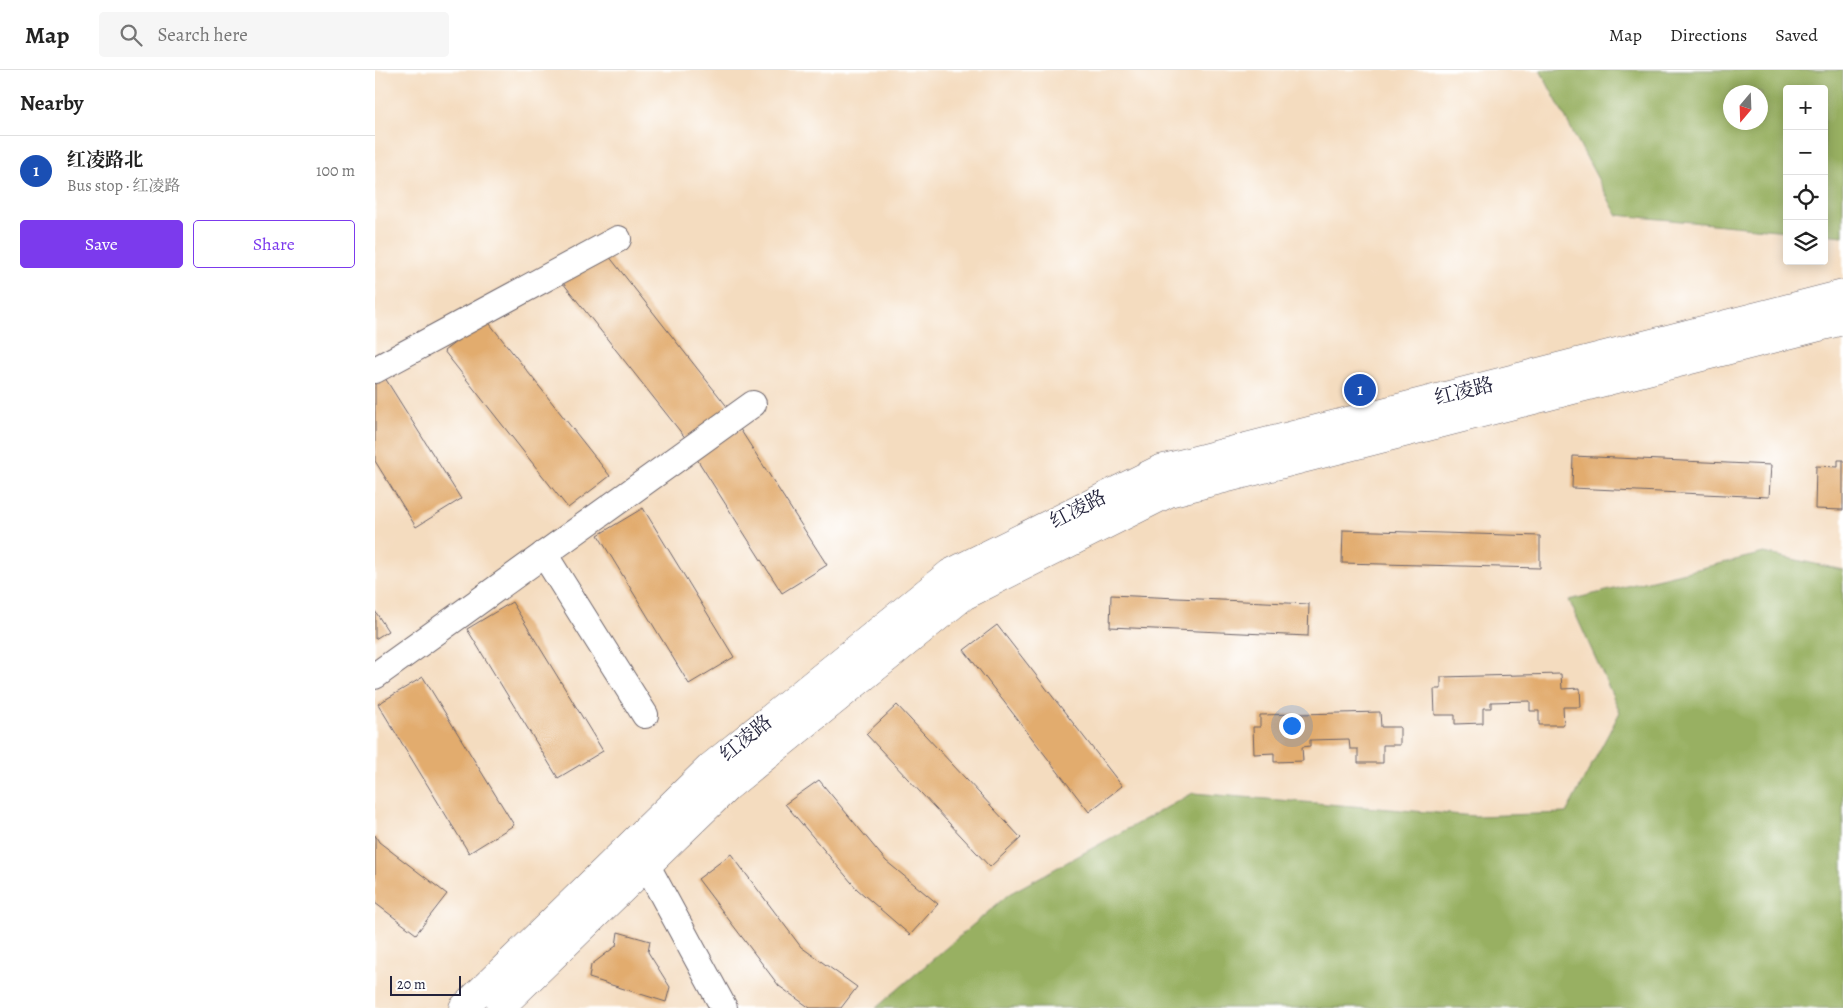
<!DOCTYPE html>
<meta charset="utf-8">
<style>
body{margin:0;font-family:Alegreya,"Noto Serif SC",serif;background:#f6f6f6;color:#222}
.controls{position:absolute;right:15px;top:15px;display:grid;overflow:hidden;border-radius:5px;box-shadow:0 2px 12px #0003}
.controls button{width:45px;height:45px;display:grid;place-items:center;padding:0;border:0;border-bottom:1px solid #e0e0e0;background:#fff;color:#222;font:25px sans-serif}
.compass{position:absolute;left:1348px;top:15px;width:45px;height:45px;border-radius:50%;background:#fff;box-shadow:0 2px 12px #0003;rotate:199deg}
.scale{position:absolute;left:15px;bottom:12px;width:71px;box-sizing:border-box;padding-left:5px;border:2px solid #22223b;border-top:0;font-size:14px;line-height:18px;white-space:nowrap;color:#22223b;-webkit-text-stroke:4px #fff;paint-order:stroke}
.you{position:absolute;left:916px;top:655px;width:18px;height:18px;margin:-12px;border:4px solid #fff;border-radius:50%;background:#1a73e8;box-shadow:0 0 0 8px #1a73e833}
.badge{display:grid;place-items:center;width:32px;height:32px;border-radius:50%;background:#7c3aed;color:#fff;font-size:16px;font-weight:700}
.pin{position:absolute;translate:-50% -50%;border:2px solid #fff;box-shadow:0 1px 5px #0006}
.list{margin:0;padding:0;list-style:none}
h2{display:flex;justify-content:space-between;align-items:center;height:65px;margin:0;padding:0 20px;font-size:21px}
h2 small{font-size:16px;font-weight:400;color:#767676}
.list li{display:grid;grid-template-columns:32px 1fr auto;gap:15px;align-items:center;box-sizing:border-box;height:70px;padding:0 20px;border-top:1px solid #e0e0e0}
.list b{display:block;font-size:19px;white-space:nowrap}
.list p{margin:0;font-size:16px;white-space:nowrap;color:#767676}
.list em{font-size:16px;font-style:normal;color:#767676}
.actions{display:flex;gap:10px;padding:15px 20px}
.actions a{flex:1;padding:11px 0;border:1px solid #7c3aed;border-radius:5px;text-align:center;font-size:18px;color:#7c3aed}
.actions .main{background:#7c3aed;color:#fff}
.icon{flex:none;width:28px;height:28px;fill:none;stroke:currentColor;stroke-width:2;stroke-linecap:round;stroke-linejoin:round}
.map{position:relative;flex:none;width:1468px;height:938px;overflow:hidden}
header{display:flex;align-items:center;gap:30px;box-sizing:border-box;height:70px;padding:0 25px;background:#fff;border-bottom:1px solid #e0e0e0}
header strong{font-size:24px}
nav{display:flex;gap:28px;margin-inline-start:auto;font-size:18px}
.search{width:350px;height:45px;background:#f6f6f6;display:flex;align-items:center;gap:12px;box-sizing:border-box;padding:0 18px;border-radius:5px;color:#767676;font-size:19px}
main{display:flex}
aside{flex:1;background:#fff}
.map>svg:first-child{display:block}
</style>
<header>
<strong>Map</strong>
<div class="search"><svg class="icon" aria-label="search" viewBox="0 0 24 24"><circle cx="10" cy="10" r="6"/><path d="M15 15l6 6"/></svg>Search here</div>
<nav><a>Map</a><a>Directions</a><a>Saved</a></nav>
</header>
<main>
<aside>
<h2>Nearby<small></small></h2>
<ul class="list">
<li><span class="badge" style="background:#1a4fb4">1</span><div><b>红凌路北</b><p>Bus stop · 红凌路</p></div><em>100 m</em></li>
</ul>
<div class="actions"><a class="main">Save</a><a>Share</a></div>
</aside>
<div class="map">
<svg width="1468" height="938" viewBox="0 0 1468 938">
<rect width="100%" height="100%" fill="#fff"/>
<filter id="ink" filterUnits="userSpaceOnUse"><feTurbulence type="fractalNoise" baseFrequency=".02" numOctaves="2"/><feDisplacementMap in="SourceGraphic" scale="10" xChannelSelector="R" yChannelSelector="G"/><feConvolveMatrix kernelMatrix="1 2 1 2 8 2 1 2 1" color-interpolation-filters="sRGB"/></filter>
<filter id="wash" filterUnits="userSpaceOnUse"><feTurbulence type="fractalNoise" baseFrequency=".0096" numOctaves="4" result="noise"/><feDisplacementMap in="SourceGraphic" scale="20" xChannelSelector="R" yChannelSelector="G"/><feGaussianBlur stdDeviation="1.12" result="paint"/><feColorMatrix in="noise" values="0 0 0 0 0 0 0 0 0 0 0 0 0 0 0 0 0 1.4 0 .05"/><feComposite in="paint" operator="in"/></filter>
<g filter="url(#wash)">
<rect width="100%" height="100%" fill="#f4dcbf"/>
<!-- forest -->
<g fill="#98b062" stroke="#5d694e" fill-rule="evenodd">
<path d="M1165,0h303v166l-19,-2v-145h-37v142l-170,-16zM1356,22h30v30h-30z"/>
<polygon points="1389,483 1468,500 1468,938 501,938 634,824 818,723 1100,746 1191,743 1245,642 1194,530"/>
</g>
<g id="blocks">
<!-- building -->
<g fill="#e2ac6e">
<polygon points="230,181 354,339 312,370 188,213"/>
<polygon points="111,249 235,406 193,438 69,281"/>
<polygon points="10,308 86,429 41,457 0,391 0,314"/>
<polygon points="365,359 452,495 407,523 320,386"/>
<polygon points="1198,386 1396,395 1394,427 1197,418"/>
<polygon points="1463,390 1468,390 1468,440 1440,439 1441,396 1463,397"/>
<polygon points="268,438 359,587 314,614 223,465"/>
<polygon points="968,460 1165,466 1165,498 967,493"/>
<polygon points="736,525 934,534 933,566 735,557"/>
<polygon points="137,532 228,681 183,708 92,559"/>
<polygon points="0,541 13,561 0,569"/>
<polygon points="622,555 747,716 714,742 589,580"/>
<polygon points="1186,604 1187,619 1205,618 1206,637 1188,637 1189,655 1164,655 1164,641 1155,641 1155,631 1116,632 1116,638 1108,638 1108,653 1080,654 1080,645 1060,645 1059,619 1066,619 1066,607"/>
<polygon points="48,607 139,755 94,783 3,634"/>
<polygon points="522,635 646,768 615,797 491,664"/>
<polygon points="1005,642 1006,657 1025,657 1025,675 1008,675 1008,693 983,693 983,679 975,679 974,669 935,670 935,676 927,677 928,691 899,692 899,683 879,684 878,657 885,657 885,645"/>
<polygon points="444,710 511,791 563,834 535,865 482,819 410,734"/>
<polygon points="0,765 4,772 72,824 41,864 0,833"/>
<polygon points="356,784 426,877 482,917 466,938 435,938 404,916 323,809"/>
<polygon points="243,862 275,871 273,882 295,917 291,932 214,908 216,895 241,876"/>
</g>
</g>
</g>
<g filter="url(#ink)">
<use href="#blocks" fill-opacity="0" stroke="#6c6369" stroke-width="1"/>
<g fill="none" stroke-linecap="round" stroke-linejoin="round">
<defs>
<g id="minor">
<polyline points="0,300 243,169"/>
<polyline points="169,484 270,645"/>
<polyline points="0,606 378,334"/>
<polyline points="272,796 349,938"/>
</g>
<g id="secondary">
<polyline points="88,938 335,697 575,503 785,399 1468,224"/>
<polyline points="125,938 353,717 589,526 794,423 1468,251"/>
</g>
</defs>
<!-- minor casing -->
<use href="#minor" stroke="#6c6369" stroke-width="28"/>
<!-- secondary casing -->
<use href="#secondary" stroke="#6c6369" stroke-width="29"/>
<!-- minor -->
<use href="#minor" stroke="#fff" stroke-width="26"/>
<!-- secondary -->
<use href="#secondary" stroke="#fff" stroke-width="28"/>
</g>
</g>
<g text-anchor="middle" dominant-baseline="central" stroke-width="4.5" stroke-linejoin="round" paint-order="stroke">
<!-- street labels -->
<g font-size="20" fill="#22223b" stroke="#fff">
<text transform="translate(1089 321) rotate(-14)">红凌路</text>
<text transform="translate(703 439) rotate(-27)">红凌路</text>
<text transform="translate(371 668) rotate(-39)">红凌路</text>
</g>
</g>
</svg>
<div class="controls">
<button>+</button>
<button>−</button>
<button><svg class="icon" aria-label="locate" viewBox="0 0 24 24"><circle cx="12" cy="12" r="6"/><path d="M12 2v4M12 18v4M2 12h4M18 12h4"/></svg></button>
<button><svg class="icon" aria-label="layers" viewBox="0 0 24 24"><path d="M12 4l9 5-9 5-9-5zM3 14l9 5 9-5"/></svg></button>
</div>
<svg class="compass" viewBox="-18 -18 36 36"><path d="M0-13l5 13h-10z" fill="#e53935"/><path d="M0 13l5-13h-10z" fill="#767676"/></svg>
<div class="scale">20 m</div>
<div class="you"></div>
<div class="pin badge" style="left:985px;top:320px;background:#1a4fb4">1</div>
</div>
</main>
